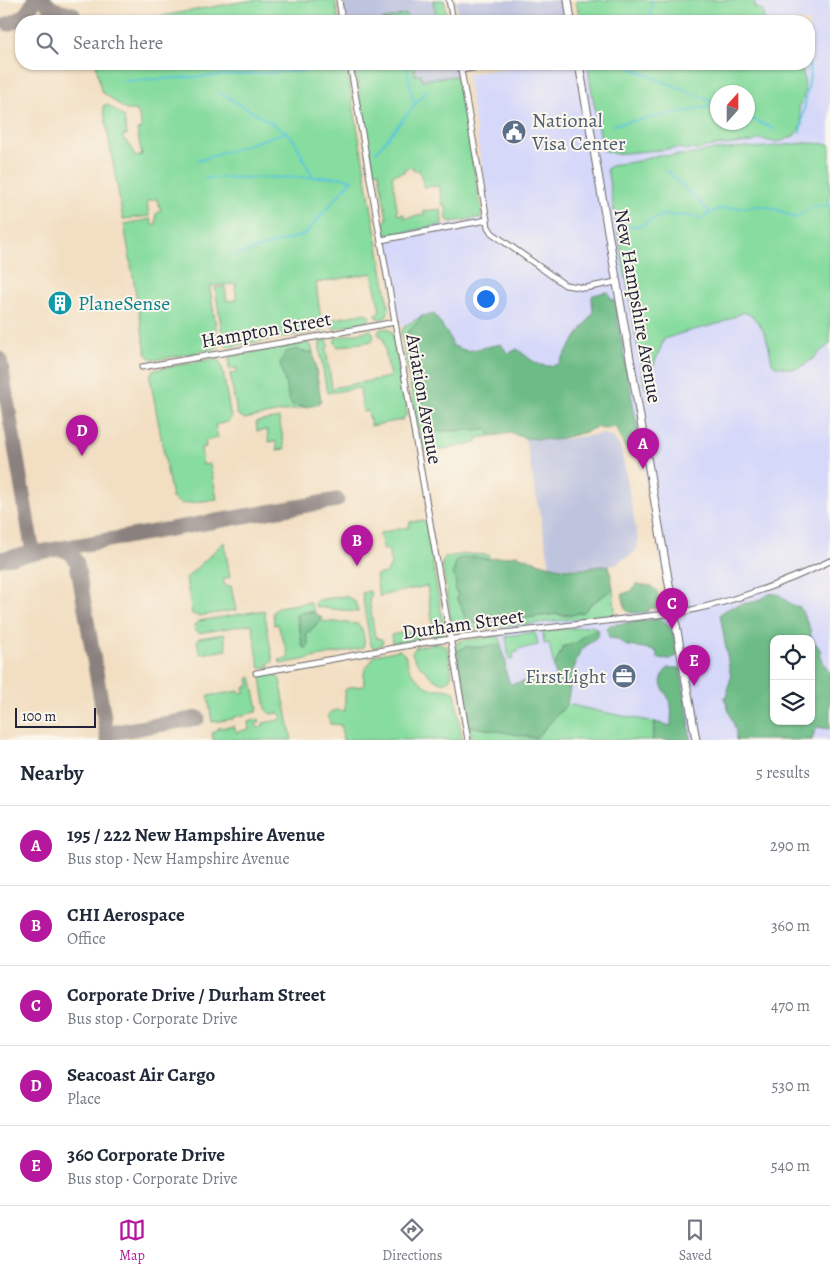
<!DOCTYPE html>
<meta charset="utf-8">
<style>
body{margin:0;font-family:Alegreya,serif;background:#f2f2f3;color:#1f2937}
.controls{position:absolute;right:15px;bottom:15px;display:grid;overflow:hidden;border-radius:10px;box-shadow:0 1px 4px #0004}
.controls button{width:45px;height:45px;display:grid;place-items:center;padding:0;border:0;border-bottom:1px solid #e0e1e3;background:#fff;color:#1f2937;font:25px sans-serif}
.compass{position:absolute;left:710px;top:85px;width:45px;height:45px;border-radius:50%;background:#fff;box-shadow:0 1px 4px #0004;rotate:21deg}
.scale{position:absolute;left:15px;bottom:12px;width:81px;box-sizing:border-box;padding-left:5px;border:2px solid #22223b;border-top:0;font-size:14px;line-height:18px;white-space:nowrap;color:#22223b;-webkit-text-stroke:4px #fbf7ec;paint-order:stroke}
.you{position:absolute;left:485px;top:298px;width:18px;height:18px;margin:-12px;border:4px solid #fff;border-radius:50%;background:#1a73e8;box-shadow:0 0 0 8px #1a73e833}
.badge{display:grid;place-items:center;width:32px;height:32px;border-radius:50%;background:#b5179e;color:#fff;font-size:16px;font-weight:700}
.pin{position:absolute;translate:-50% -41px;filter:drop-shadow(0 1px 2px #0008)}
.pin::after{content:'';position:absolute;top:26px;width:18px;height:15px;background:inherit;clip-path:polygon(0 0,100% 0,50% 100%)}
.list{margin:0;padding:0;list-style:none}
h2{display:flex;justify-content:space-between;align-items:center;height:65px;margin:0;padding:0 20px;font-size:21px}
h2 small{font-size:16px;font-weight:400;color:#747a83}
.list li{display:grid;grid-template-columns:32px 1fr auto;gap:15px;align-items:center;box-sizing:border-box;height:80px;padding:0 20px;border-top:1px solid #e0e1e3}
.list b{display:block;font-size:19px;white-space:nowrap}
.list p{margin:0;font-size:16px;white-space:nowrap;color:#747a83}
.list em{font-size:16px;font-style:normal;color:#747a83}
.icon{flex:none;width:28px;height:28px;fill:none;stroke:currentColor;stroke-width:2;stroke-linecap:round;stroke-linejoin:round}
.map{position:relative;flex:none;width:830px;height:740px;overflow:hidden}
.search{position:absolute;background:#fff;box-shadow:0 1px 4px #0004;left:15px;right:15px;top:15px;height:55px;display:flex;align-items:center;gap:12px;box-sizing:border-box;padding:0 18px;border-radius:20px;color:#747a83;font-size:19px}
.sheet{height:465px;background:#fff}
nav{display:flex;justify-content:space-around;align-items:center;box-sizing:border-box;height:70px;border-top:1px solid #e0e1e3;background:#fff;font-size:14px;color:#747a83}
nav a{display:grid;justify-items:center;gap:2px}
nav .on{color:#b5179e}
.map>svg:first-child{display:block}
</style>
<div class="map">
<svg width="830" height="740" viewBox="0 0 830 740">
<rect width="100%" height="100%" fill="#fbf7ec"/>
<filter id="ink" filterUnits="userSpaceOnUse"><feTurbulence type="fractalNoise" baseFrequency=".02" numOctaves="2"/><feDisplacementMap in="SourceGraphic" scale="10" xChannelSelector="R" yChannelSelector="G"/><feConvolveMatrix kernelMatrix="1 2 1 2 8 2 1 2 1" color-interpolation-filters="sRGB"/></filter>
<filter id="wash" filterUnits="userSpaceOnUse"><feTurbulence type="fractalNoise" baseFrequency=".0096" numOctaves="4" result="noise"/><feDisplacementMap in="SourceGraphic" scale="20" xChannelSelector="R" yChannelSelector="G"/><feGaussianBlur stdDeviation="1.12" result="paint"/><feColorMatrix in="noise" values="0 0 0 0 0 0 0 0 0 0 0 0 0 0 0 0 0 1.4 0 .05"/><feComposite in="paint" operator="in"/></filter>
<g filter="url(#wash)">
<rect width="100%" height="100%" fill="#f2dec1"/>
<!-- built -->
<path fill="#d6d8f9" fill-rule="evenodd" d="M755,0h75v740h-140l-1,-19 -10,-53 -8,36v23l-104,-23 6,-33 7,-20 19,-16 -12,-3 -9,10 -18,10 -6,15 2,13 -19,4 -1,-3 -26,3 -4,-10 -1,-7 1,-6 -3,-6 -4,-28 148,-15 20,-5 -3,-30 -50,-277 -22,-3 1,16 -35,52 -7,2h-10l-24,-18 -9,5 -7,-10 -34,7 -14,-5 -4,-10 -13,-20 -8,-2 -6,2 -13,7 -6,5 -7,-20 -12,-76 5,3 101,-18 -23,-143 63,-10h58l2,18 13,68 12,4 64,-6 7,2 5,-2 6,3 8,-4 53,-8h9l7,3 20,-6 8,-11 -3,-19 5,-35 -5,-7h10v-43h-45l-1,-10 -9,-4zM774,639h37v82h-37z"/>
<!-- industrial -->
<g fill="#bec3de">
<polygon points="343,0 444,0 448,21 346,21"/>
<polygon points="455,0 564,0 567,21 459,21"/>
<polygon points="414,64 456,64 458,78 455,76 422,80 415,75"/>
<polygon points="603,434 614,438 621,448 638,540 637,549 630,556 621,560 618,564 580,569 550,566 525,438 554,440"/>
</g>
<!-- green -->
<g fill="#87dc9f" stroke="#547f6d" fill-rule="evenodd">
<polygon points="252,0 335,0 339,21 143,21 143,19"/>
<polygon points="433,0 444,0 448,21 437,21"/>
<polygon points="576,0 755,0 754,7 763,11 764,21 580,21"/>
<polygon points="406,14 407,21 383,21 382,20"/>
<polygon points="96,64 346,64 389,309 386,317 381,319 376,317 377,313 380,311 372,273 316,283 321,321 327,325 324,330 228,347 224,343 215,288 225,287 227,301 237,300 235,287 237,284 211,286 210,289 219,347 216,349 156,360 150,358 146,353 124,224 151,219 152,225 156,224 156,214 161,210 157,199 147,201 149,216 123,219 103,106 107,104 124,117 127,135 123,135 124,141 127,141 128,146 131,146 135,157 142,155 137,130 142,129 138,113 135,110 126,110 101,91"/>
<polygon points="354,64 414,64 415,75 421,74 422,80 455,76 458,78 482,213 480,218 450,222 447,219 446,206 443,206 439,186 423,187 423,182 419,170 414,171 413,167 404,169 404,172 392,175 398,215 404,214 405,218 424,215 424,211 441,209 442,225 389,235 385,234 382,225 387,219 379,172 373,170"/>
<path d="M588,64h211c7,11 8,32 0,43l3,18 -8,11c-6,2 -14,7 -21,6 -8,-2 -12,-5 -20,0l-48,5 -8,4 -6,-3 -5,2 -7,-2 -64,6 -12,-4 -13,-68zM748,92v30h-30v-30z"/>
<path d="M805,143l25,1v200c-12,8 -19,20 -34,24 -6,2 -14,-2 -21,-2l-3,-4c-4,-21 -8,-41 -28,-50l-23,11 -39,10 -18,6 -11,28v16l-2,4 -6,2 -38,-220c8,-7 17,-5 27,-7 9,-2 19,-5 28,-8l3,2 33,-2 7,-3 43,-4 8,1z"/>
<polygon points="366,313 370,317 368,321 336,329 332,327 332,322 334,319"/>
<polygon points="422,316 418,324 406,333 406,341 413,365 411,368 416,381 426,388 426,395 423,396 435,431 486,430 491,436 477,438 477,443 427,452 422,450 401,332 405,326"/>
<polygon points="386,328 390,330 393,334 407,414 402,420 371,426 368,411 363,412 360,388 327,393 320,352 320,342 327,339 329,346 326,349 332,388 390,377 383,338 378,334 380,329"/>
<polygon points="371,330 374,336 372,341 338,347 335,343 335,338"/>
<polygon points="307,343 311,345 313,352 305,353 302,351 299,407 306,407 245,419 237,414 230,374 237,372 237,368 229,369 229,358 232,356"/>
<polygon points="218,358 222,367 231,418 228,422 215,425 218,438 205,441 206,447 201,448 203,465 210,464 217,499 181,504 172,498 150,377 152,371 158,369"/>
<polygon points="279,418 285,449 277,450 276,441 269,442 267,430 257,431 256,422"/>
<polygon points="423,520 426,523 444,629 442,634 437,638 433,637 430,632 433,627 427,586 379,596 376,575 386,573 391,565 388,549 383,550 380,533 409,527 410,522"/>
<polygon points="224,542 230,577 223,579 225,586 231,586 236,610 199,616 192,614 186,578"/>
<path d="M466,554l23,1v4l-15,-2 -17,2 -4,14 3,9 -1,9 3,2 -1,6c6,7 5,16 11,22l22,4 11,-4 15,1 4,-3 37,-5 5,2 9,-1 13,-3 7,-8 22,-15 2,22 -3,4 -157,17 -3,-6 -10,-64 3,-5z"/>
<polygon points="370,591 371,598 369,599 375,637 383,640 382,644 376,648 372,647 370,642 362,593"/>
<polygon points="345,596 355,601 358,612 317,607 315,605 317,600"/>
<path d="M310,602l4,9 -16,2 -2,3 8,32 2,1 3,-4 -3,-11 15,-13 37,3c5,5 8,17 5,24l-82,16 -2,-4 10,-2c-2,-12 -9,-22 -11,-34l-4,1 -1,-13 5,-5z"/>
<polygon points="264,610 273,662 269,663 269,667 260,668 259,665 252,624 199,633 195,631 194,625 199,621"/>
<polygon points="592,626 598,630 587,632 578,642 563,647 554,667 549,643 544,644 543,633 546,631"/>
<polygon points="415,630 420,633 420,639 392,643 391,635"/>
<polygon points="534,632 536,635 538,645 518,649 518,652 513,653 514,659 509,659 506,636"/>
<polygon points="224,634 227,650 200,654 197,641 199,638"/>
<path d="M497,636l3,2 1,7c-12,-1 -23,5 -34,1l-8,4 -2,4 -1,-8 3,-5z"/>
<polygon points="439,643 447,647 452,674 449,680 444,683 433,679 415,660 412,653 416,647"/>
<path d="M399,650c8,4 7,10 10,17 2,6 8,12 13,16 12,11 24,2 33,10l7,47h-119l-2,-15 -11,-1 -2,-9 2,-3 7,-2 8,1v-21l6,-3 13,-1c-1,-21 2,-15 11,-31z"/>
<polygon points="274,672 280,680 292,740 213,740 212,733 219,728 234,726 236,732 249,729 248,722 259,719 260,722 256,724 257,727 260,728 263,726 263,723 280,720 282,717 279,713 270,714 266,710 261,678 263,675"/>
<polygon points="251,677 258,709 256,712 234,717 233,719 212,722 208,696 239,691 240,693 245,692 244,687 249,686 248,679"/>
<polygon points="567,704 602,712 655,722 652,740 472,740 469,726 536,738"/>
</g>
<!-- forest -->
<g fill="#6dbc86" stroke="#486f60" fill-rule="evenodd">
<path d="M606,292l3,1 2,7 3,-1 27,148 -15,2 -7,-13 -3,-9 -12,2 -8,-2 -10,5 -32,8 -29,-2 -14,-5 -20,3 -5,-6 -51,1c-9,-7 -18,-27 -9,-36v-7l-10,-7 -6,-9 3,-7 -8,-29c3,-5 12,-12 17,-20l12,-2 15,22 4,10 14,5 34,-7 7,10 9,-5c14,10 23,22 41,15l35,-51 -1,-16 1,-2z"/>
<path d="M296,349c7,1 8,4 17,3l8,48 -4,5 -11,2 -14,-2 -3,-6 -9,-36 6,-11z"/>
<path d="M517,555c20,7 43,16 65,14 9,-1 17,-4 27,-3l4,23 -23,15 -6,8 -13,3 -14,-1 -37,5 -4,3 -14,-1 -12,4 -22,-3 -3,-4 -5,-15 -3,-3 1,-7 -3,-2 1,-9 -3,-9 4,-14 17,-2 15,2z"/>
<polygon points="636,584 652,586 657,591 659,604 656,608 650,608 647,612 631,613 626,610 622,594 632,591"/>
<path d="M769,594c12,-1 11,2 19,8 3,3 8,4 12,5l10,22 1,8 11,15 -3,3 11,19v55l-13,-2 -3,6 -2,7h-76v-9l-12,-34 4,-1 -1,-6 4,-12 -11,-64c8,-7 24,-11 34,-12 5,-1 11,-5 15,-8zM774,639h37v82h-37z"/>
<polygon points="314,612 322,618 321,621 306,634 309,645 306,649 302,646 300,629 296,616 298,613"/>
<path d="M658,619c18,7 16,21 19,37l-7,3 -13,-1v-6l-12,-4 -18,-2 -10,-7 -8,-1 -2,-10 3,-3z"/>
<path d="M598,630l1,5 -19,16 -7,20 -6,33 -31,34 -67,-12 -12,-72 2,-4 8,-4c10,4 23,-2 34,-1l2,10 3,6c-2,8 1,15 4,23l26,-4 1,4 19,-4 -2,-13 9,-20 15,-5 9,-10z"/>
<path d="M668,668h12l9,53 1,19h-38l3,-18 16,4c0,-6 1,-14 0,-21 -2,-12 -19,-21 -3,-37z"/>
</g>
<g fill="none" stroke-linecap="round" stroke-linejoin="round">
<!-- stream -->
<g stroke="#5fc8d9" stroke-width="2">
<polyline points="649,21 652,0"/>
<polyline points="621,64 718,104"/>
<polyline points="360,67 404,64 407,67 414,106"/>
<polyline points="637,71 640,64"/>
<polyline points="122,81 337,69"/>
<polyline points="219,92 285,131 294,140 313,177"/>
<polyline points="748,117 774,129"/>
<polyline points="613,125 718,105"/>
<polyline points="800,133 810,75 809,64"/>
<polyline points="376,152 427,90"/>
<polyline points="198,161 286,132"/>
<polyline points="667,171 710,212"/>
<polyline points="204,178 339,177 352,180 305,234 234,256"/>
<path d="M622,228l4,-2h13l24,-11 28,1 11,3c12,-11 23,-12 40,-11 5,0 10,-2 16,-2 13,-1 26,7 37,12l18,-11 17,-2"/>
</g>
<!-- taxiway -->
<g stroke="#8a807e" stroke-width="15">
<polyline points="27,21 73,14 53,9 43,0"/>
<path d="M8,24c14,-5 21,-11 26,-24"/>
<polyline points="0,359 33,553"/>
<polyline points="59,548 71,553 77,563 108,740"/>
<polyline points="0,559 337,500"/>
<polyline points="116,732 198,718"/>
</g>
</g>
</g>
<g filter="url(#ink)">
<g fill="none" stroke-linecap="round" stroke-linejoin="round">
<defs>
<g id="street">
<polyline points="339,0 342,21"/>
<polyline points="449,0 453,21"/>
<polyline points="350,64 468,740"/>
<polyline points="460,64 487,220 488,227 492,233 565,285 585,288 616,282"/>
<polyline points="461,70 496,64"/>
<polyline points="381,240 487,220"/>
<polyline points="142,367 315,337 395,322"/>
<path d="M256,673l171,-31 256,-30c52,-11 100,-28 147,-51"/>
</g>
<g id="secondary">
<polyline points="568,0 571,21"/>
<polyline points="579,64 696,740"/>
</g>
</defs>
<!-- street casing -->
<use href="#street" stroke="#6b646a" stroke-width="7"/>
<!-- secondary casing -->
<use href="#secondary" stroke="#6b646a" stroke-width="9"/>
<!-- street -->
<use href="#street" stroke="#fff" stroke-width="5"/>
<!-- secondary -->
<use href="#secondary" stroke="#fff" stroke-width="7"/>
</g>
</g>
<!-- icons -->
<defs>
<symbol id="civic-disc" viewBox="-11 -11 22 22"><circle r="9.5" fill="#5c6f8a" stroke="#fbf7ec"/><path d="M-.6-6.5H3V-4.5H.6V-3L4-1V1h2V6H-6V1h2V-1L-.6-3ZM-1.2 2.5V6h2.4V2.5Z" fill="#fff"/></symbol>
<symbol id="building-disc" viewBox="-11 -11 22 22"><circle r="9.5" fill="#0f9aa8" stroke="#fbf7ec"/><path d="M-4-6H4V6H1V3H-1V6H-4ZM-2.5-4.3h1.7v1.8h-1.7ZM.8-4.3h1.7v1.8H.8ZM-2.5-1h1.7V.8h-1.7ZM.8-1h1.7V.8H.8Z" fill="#fff"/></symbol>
<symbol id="office-disc" viewBox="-11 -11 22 22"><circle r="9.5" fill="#5c6f8a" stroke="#fbf7ec"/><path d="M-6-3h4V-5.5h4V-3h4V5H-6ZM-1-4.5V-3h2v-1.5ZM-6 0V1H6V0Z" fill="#fff"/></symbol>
</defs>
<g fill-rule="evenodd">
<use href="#civic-disc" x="500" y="118" width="28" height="28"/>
<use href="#building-disc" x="46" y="289" width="28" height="28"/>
<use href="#office-disc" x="610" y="662" width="28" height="28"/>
</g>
<g text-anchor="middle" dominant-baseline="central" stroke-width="4" stroke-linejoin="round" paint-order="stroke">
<!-- service labels -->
<g font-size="20" fill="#4e5e75" stroke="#fbf7ec" text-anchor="start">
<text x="532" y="120">National<tspan x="532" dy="23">Visa Center</tspan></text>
<text x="606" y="676" text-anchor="end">FirstLight</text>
</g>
<!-- culture labels -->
<g font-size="20" fill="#0d838f" stroke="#fbf7ec" text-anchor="start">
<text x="78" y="303">PlaneSense</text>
</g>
<!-- street labels -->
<g font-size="20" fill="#22223b" stroke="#fbf7ec">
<text transform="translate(638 306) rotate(80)">New Hampshire Avenue</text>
<text transform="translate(266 330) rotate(-10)">Hampton Street</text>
<text transform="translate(424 399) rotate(80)">Aviation Avenue</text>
<text transform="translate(463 624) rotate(-8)">Durham Street</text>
</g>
</g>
</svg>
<div class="controls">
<button><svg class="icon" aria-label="locate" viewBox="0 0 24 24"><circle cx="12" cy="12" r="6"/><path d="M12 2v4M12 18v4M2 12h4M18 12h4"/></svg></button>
<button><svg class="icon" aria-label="layers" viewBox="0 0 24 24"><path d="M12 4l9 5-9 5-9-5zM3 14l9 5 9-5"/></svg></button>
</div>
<svg class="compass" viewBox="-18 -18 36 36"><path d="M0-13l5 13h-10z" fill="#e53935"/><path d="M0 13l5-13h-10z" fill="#747a83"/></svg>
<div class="scale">100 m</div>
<div class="you"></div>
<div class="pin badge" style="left:643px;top:469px">A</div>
<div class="pin badge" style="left:357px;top:566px">B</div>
<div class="pin badge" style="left:672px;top:629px">C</div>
<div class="pin badge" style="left:82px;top:456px">D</div>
<div class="pin badge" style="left:694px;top:686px">E</div>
<div class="search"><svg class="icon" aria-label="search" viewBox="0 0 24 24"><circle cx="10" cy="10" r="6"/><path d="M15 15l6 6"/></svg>Search here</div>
</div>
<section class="sheet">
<h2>Nearby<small>5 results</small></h2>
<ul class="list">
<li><span class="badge">A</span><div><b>195 / 222 New Hampshire Avenue</b><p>Bus stop · New Hampshire Avenue</p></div><em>290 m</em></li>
<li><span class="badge">B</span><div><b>CHI Aerospace</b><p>Office</p></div><em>360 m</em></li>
<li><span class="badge">C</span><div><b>Corporate Drive / Durham Street</b><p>Bus stop · Corporate Drive</p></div><em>470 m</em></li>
<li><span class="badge">D</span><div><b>Seacoast Air Cargo</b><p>Place</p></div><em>530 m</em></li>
<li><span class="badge">E</span><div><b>360 Corporate Drive</b><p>Bus stop · Corporate Drive</p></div><em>540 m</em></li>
</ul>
</section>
<nav>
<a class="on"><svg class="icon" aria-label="map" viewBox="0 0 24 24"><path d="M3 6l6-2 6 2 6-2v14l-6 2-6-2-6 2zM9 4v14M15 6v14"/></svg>Map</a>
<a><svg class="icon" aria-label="directions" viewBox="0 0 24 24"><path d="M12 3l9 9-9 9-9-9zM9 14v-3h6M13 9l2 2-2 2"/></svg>Directions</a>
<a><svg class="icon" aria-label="saved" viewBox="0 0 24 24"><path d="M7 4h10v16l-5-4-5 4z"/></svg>Saved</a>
</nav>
